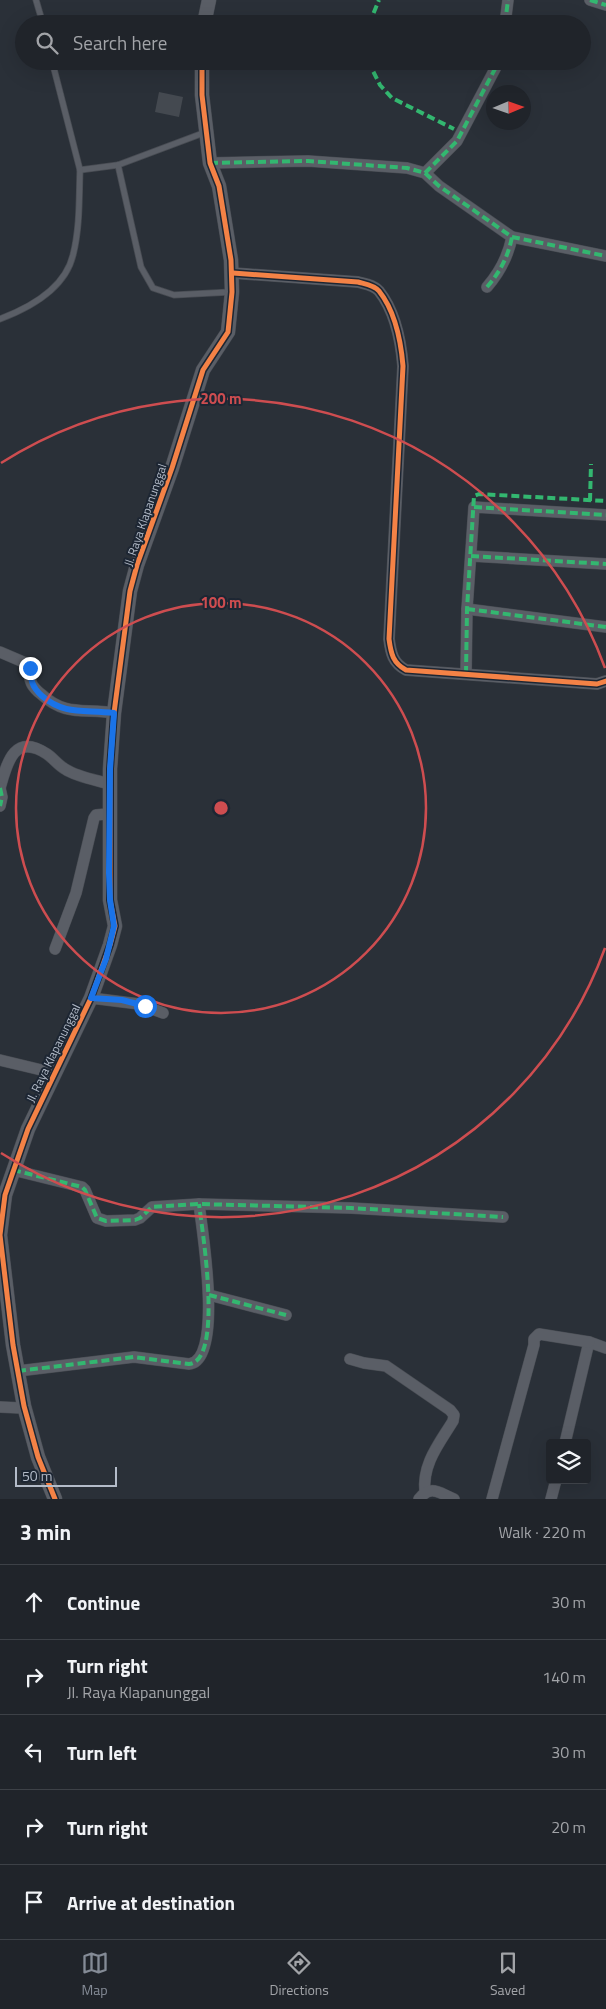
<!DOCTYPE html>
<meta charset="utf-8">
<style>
body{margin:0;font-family:"Titillium Web",sans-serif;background:#2d3036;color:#f1f3f6}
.controls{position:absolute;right:15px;bottom:15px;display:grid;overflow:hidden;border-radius:5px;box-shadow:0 5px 20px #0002}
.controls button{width:45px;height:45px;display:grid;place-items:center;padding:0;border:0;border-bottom:1px solid #3d4147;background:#20242a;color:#f1f3f6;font:25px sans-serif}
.compass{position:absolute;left:486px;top:85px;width:45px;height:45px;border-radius:50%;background:#20242a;box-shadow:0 5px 20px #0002;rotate:88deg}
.scale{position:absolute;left:15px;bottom:12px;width:102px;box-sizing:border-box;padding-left:5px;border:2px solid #b4bcc9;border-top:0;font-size:14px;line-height:18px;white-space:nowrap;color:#b4bcc9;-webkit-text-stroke:4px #1d2633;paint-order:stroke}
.stop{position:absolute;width:15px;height:15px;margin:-11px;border:4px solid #1a73e8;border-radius:50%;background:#fff}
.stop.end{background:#1a73e8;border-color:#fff;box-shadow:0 1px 5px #0008}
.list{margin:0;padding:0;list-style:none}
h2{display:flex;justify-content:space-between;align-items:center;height:65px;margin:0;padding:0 20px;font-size:21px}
h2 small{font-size:16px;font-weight:400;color:#a2a4a8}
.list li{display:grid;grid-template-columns:32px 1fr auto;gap:15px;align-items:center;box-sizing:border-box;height:75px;padding:0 20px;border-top:1px solid #3d4147}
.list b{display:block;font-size:19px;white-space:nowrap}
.list p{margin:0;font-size:16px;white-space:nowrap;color:#a2a4a8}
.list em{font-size:16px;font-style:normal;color:#a2a4a8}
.icon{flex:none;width:28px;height:28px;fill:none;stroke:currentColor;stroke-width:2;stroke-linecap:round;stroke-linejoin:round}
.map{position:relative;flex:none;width:606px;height:1499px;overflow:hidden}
.search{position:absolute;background:#20242a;box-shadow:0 5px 20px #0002;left:15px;right:15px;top:15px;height:55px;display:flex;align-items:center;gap:12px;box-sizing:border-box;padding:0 18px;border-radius:28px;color:#a2a4a8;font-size:19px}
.sheet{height:440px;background:#20242a}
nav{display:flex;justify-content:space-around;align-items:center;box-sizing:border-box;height:70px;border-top:1px solid #3d4147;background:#20242a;font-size:14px;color:#a2a4a8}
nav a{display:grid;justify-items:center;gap:2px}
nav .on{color:#848b96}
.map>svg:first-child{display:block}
</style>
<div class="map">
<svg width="606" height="1499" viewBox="0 0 606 1499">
<rect width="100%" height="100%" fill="#2a3038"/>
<!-- building -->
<polygon fill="#444950" points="159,92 183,97 179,117 155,112"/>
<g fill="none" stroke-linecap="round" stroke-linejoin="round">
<defs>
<g id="service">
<polyline points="36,0 43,24"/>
<polyline points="52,61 80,170 118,165 206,132"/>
<polyline points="118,165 141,267 153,288 174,295 231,292"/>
<path d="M0,319c29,-11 65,-30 73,-64 7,-27 6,-57 7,-85"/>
</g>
<g id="minor">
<polyline points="590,0 606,5"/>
<polyline points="505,24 508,0"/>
<polyline points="210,163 308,161 407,168 425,173 439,186 512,237 606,256"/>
<polyline points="425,173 457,141 496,67"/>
<path d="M233,273l125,9c7,2 16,3 21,9 16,20 22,51 24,75l-14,273c2,15 4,24 17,31l191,14 9,-3"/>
<path d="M487,287c13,-15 21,-30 25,-50"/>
<polyline points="471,556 606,564"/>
<polyline points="467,609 606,627"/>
<path d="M0,652l28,12c4,6 0,12 3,18 1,4 7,10 10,12 25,23 43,14 73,19"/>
<polyline points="466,674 467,609 474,507 606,515"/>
<path d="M0,788c7,-25 14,-56 47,-34 6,4 11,11 18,15 12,8 31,11 45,15"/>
<polyline points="0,788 2,797 0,806"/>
<polyline points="55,949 76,893 94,818 96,815 106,814 110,821"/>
<polyline points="91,998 139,1004 163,1013"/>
<polyline points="0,1060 54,1073"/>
<polyline points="13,1170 82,1187 85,1190 97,1218 106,1221 135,1220 140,1218 152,1207 199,1204 351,1208 503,1217"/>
<polyline points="209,1295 286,1315"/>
<path d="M350,1359l14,4 22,3 64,44 4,5 -1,6c-14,23 -31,43 -28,71"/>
<path d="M18,1371l116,-14 55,7c35,-3 13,-135 10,-160"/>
<polyline points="0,1407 21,1408 24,1406"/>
<polyline points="565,1443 589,1342 606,1348"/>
<path d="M419,1499c12,-15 20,-6 35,0"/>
<polyline points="492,1499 534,1345 534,1339 539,1334 589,1342"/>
<polyline points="551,1499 556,1480"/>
</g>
<g id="tertiary">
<polyline points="204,24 209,0"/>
<polyline points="55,1499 38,1457 24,1406 13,1345 0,1235 5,1195 28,1129 91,998 110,945 115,926 110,900 110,769 114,713 130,591 137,565 172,468 203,370 228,332 232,292 231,260 219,186 210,163 202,95 202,61"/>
</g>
</defs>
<!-- service casing -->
<use href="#service" stroke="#484c53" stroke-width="7"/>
<!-- minor casing -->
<use href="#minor" stroke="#484c53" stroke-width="12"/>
<!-- tertiary casing -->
<use href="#tertiary" stroke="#484c53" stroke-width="15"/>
<!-- service -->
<use href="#service" stroke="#5a5e66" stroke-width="5.5"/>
<!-- minor -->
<use href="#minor" stroke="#5a5e66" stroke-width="11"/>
<!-- tertiary -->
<use href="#tertiary" stroke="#5a5e66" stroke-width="14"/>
<!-- quiet -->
<g stroke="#33b770" stroke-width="4" stroke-dasharray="8 4" stroke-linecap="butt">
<polyline points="590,0 606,5"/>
<polyline points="369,24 379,0"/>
<polyline points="505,24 508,0"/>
<polyline points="368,61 380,85 392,98 454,129"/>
<polyline points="210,163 308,161 407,168 425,173 439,186 512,237 606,256"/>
<polyline points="425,173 457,141 496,67"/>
<path d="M487,287c13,-15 21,-30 25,-50"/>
<polyline points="590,501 591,464"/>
<polyline points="474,507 606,515"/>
<polyline points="471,556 606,564"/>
<polyline points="467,609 606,627"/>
<polyline points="466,674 467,609 474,496 479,494 606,501"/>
<polyline points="0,788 2,797 0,806"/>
<polyline points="13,1170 82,1187 85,1190 97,1218 106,1221 135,1220 140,1218 152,1207 199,1204 351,1208 503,1217"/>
<polyline points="209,1295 286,1315"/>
<path d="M18,1371l116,-14 55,7c35,-3 13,-135 10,-160"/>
</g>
<defs>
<g id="cycleway">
<path d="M233,273l125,9c7,2 16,3 21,9 16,20 22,51 24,75l-14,273c2,15 4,24 17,31l191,14 9,-3"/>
<polyline points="55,1499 38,1457 24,1406 13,1345 0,1235 5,1195 28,1129 91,998 110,945 115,926 110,900 110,769 114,713 130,591 137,565 172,468 203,370 228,332 232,292 231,260 219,186 210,163 202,95 202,61"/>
</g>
</defs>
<!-- cycleway casing -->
<use href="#cycleway" stroke="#1d2633" stroke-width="8"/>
<!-- cycleway -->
<use href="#cycleway" stroke="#f48246" stroke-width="5"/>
</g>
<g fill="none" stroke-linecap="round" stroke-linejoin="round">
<!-- route -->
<path stroke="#1a73e8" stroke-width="6" d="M30,668c1,13 2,19 12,28 23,20 44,13 72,17l-4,56 -1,104 1,27 4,26 -8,33 -15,39 31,2 23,6"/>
</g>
<!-- distance rings -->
<g fill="none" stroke="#ce4d50" stroke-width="2.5">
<circle cx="221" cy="808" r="205"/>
<path d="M605 948A409 409 0 0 1 1 1153M1 463A409 409 0 0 1 605 668"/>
</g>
<g text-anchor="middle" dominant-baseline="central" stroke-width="4" stroke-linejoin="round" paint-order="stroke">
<!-- street labels -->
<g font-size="12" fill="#b4bcc9" stroke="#1d2633">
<text transform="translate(145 515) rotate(-71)">Jl. Raya Klapanunggal</text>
<text transform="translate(53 1053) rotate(-64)">Jl. Raya Klapanunggal</text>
</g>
</g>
<circle cx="221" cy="808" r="8" fill="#ce4d50" stroke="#1d2633" stroke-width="2.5"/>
<g font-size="15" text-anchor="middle" font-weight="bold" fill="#ce4d50" stroke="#1d2633" stroke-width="4" stroke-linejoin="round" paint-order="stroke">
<text x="221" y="404">200 m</text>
<text x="221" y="608">100 m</text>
</g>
</svg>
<div class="controls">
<button><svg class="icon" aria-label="layers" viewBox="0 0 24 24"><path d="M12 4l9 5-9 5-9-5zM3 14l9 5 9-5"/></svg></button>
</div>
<svg class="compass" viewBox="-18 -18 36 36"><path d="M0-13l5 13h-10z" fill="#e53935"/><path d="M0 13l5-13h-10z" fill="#a2a4a8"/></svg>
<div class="scale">50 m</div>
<div class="stop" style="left:145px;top:1006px"></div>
<div class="stop end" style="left:30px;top:668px"></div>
<div class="search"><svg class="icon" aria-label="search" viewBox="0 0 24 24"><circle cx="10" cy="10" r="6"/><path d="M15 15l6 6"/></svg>Search here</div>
</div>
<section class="sheet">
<h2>3 min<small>Walk · 220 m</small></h2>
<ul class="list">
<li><svg class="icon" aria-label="ahead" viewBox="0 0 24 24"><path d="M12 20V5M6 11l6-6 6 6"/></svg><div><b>Continue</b></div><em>30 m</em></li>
<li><svg class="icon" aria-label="right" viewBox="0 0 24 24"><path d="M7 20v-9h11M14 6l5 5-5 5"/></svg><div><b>Turn right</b><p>Jl. Raya Klapanunggal</p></div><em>140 m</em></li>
<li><svg class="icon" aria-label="left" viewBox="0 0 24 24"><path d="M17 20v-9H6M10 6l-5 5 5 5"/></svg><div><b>Turn left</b></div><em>30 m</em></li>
<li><svg class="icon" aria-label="right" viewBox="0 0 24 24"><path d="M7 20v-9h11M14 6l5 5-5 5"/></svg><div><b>Turn right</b></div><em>20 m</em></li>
<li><svg class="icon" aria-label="arrive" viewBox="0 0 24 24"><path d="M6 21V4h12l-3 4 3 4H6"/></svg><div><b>Arrive at destination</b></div></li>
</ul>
</section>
<nav>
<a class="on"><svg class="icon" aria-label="map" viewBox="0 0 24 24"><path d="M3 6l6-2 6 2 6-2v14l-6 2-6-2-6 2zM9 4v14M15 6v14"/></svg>Map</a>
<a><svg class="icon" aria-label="directions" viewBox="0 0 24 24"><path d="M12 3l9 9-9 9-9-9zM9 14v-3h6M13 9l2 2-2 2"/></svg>Directions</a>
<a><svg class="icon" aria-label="saved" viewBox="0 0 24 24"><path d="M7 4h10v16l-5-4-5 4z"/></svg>Saved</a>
</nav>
